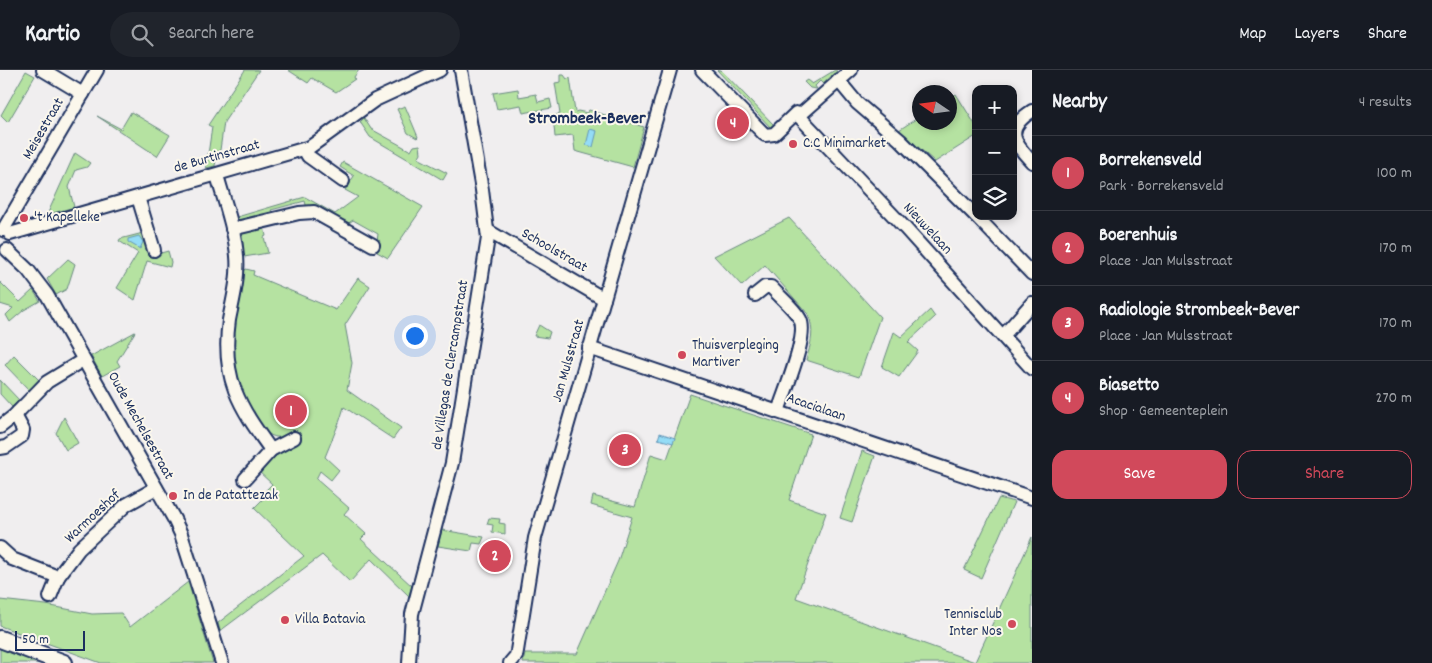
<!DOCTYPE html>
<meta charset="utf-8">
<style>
body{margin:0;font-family:Dekko,sans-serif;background:#20242c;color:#f1f3f6}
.controls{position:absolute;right:15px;top:15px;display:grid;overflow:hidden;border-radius:10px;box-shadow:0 2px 8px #0003}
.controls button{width:45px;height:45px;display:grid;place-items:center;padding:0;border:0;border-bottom:1px solid #363941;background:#171b24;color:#f1f3f6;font:25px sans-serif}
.compass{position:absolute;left:912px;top:15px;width:45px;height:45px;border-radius:50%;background:#171b24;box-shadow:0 2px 8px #0003;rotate:283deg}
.scale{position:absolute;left:15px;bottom:12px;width:70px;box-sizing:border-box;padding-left:5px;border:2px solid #1b2f5e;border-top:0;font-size:14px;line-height:18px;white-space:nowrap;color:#1b2f5e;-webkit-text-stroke:4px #fbf7ec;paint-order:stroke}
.you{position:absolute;left:414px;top:265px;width:18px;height:18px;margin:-12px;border:4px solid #fff;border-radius:50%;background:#1a73e8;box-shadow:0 0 0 8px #1a73e833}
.badge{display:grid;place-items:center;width:32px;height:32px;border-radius:50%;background:#d1495b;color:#fff;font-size:16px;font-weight:700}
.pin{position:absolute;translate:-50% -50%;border:2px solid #fff;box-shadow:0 1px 5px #0006}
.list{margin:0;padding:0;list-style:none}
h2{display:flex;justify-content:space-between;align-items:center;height:65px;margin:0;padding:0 20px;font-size:21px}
h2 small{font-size:16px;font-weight:400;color:#9ea1a6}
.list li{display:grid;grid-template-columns:32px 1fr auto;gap:15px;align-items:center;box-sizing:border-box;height:75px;padding:0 20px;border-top:1px solid #363941}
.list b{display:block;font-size:19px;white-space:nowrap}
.list p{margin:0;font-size:16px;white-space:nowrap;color:#9ea1a6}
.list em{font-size:16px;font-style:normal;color:#9ea1a6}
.actions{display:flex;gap:10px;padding:15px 20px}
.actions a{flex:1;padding:11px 0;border:1px solid #d1495b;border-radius:15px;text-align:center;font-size:18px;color:#d1495b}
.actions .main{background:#d1495b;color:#fff}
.icon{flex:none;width:28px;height:28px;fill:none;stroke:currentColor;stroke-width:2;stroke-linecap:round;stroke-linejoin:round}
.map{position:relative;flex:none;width:1032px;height:593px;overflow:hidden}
header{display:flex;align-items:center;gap:30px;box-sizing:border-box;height:70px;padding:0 25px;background:#171b24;border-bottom:1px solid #363941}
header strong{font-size:24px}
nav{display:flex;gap:28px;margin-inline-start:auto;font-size:18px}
.search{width:350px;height:45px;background:#20242c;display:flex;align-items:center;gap:12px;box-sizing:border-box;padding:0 18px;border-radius:28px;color:#9ea1a6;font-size:19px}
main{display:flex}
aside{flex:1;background:#171b24}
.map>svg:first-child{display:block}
</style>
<header>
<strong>Kartio</strong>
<div class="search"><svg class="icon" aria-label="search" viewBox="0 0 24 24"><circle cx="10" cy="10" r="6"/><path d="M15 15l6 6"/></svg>Search here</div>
<nav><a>Map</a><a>Layers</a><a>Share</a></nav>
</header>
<main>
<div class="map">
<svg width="1032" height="593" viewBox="0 0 1032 593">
<rect width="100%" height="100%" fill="#f0eeef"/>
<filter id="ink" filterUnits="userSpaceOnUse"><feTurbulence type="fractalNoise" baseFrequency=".02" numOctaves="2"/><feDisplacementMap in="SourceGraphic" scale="10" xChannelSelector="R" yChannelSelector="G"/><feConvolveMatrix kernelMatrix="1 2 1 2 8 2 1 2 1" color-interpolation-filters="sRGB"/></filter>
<g filter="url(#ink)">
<!-- green -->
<g fill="#b5e2a1" stroke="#688880">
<polygon points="245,0 259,0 224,52 220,80 217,82 215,96 206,98 212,57 208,55"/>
<polygon points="288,0 359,0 354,7 355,9 336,22 312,8 308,13"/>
<polygon points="717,0 721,0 774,55 771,58"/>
<polygon points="835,0 837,1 823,14 820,11 815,16 817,19 810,18 804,12 807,10 812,14"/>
<polygon points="26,1 35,6 8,52 1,45"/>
<polygon points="561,5 564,5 567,9 570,8 575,42 578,41 587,43 589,40 644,57 633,97 575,81 573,65 555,67 553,46 560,44 555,13 561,12"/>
<polygon points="518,19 519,27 536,24 538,32 550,29 552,38 523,43 521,35 497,39 493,23"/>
<polygon points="956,24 976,56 976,66 935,92 899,60 919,47 919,52 949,52 950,29"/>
<polygon points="405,36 418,67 417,68 408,63 397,39"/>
<polygon points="131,42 170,65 157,86 97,46 121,59"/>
<polygon points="364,48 371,59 411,81 414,76 420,75 421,83 418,88 447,103 443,110 370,67 360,52"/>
<polygon points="75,83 90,93 87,97 76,100 69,117 74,137 47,145"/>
<polygon points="343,92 423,137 388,188 377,182 379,176 377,171 378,164 353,150 346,155 307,139 305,131 271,140 274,146 239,152 237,147 305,127 335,144 358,127 345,120 354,106 340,97"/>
<path d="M789,148l91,99 -21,60 -53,-17c5,-16 9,-30 2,-46l-43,-49 -23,21 -28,-30z"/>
<polygon points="264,157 266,166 264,167 268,183 244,187 242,164"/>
<polygon points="143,163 159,179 161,183 168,181 171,192 170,197 147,191 135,230 117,218 138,183 119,171 120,169"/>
<polygon points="68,189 75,194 67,219 56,225 47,209"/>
<path d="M246,199l8,2 -1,4 83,35 22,-32 12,8 -25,39 7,38 -5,27 54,38 -8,11 -49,-32 -4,13 -15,37 14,13 -8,10 -11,-9 -4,8 33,29 -5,6 22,20 -5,5 51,47 -3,10 -38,-37 -21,23 -28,-27 -102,76 -2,-8 86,-67 -50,-48 15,-15 -3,-3 6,-6 -14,-13 22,-19 4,-15c-14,2 -20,-6 -27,-17 -4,-5 -9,-10 -12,-16 -21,-41 -10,-87 -3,-130z"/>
<polygon points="0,212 20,232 33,220 40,231 24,240 10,252 6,245 13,238 0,234"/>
<polygon points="930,240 935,247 908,272 918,281 899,307 882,297 894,262 901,267"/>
<polygon points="539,255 550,262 548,268 534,266"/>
<polygon points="135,262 117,291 120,296 102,306 91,286"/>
<polygon points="14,285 39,310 29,320 5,295"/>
<polygon points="0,310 19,330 12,337 0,324"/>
<polygon points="690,324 811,364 789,430 826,443 796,528 975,592 1032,467 1032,593 523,593 525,584 577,584 618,491 632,447 591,435 593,426 635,437 651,384 667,389"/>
<polygon points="64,347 78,373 66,380 56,363"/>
<polygon points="862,381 875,386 852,452 840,448"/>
<polygon points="999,428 1014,432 981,508 964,500"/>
<polygon points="489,448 500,449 499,453 505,454 505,464 492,462 493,455 487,454"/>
<polygon points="442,460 484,467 481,474 473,473 471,481 438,476"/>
<polygon points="188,512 213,593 101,593 0,556 0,530 46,535 92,544 121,543 130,557"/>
<polygon points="0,578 41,593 0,593"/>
</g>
<!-- water -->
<g fill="#94dcf6" stroke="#6497b9">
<polygon points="590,59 597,61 593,77 586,75"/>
<polygon points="139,166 143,172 140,179 128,172 128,169"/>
<polygon points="660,363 675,368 673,373 658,369"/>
</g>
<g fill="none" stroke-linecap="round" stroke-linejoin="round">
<defs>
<g id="minor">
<polyline points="43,0 83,24"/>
<polyline points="702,0 765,65 774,64 796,43 905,158 1032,299"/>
<polyline points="838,10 857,33 900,70 976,146"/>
<path d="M1032,41c-28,18 -19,31 0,51"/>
<polyline points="799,46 851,0"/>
<polyline points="304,79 308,86 343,111"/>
<path d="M217,105c7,26 18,54 20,81 2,22 -4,43 -8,64 -8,58 10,86 42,130"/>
<polyline points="138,127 154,180"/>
<polyline points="976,146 1032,204"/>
<polyline points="232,159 299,143 314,142 373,175"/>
<polyline points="3,160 97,0"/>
<polyline points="488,161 604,229"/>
<polyline points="10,164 310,77 375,30 440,0"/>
<polyline points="7,180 28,200 47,225 174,449 181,464 222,593"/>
<path d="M755,225l10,-8h6c9,10 23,21 29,32 9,17 -16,73 -22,93"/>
<polyline points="1003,266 1032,233"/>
<polyline points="589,278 1032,428"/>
<polyline points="0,357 14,346 47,312 83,290"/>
<polyline points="0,378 6,377 22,366 23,360 16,347 18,342"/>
<polyline points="245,409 271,380 294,368"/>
<polyline points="0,478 12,489 58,507 79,479 126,435 156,418"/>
<polyline points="50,527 58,507"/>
<polyline points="409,593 412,544 452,393 488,168 482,120 461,0"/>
<polyline points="510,593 516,586 517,581 535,468 670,0"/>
</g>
<polyline id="major" points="0,569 64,593"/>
</defs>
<!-- minor casing -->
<use href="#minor" stroke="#1b2f5e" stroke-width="16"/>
<!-- major casing -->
<use href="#major" stroke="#1b2f5e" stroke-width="20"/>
<!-- minor -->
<use href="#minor" stroke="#fbf7ec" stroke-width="12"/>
<!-- major -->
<use href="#major" stroke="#fbf7ec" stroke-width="16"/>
</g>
</g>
<!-- markers -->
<g fill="#d1495b" stroke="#fbf7ec" stroke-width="2">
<circle cx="793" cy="74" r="5"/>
<circle cx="24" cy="148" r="5"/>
<circle cx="682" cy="285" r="5"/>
<circle cx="173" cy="426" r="5"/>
<circle cx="285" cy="550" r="5"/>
<circle cx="1012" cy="554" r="5"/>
</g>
<g text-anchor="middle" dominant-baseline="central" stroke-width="4" stroke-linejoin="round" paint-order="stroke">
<!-- street labels -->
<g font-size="15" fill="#1b2f5e" stroke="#fbf7ec">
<text transform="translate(44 59) rotate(-60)">Meisestraat</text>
<text transform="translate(217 87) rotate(-16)">de Burtinstraat</text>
<text transform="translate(927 159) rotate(47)">Nieuwelaan</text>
<text transform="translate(554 181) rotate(30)">Schoolstraat</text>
<text transform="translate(569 291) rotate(-74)">Jan Mulsstraat</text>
<text transform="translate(451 295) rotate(-81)">de Villegas de Clercampstraat</text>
<text transform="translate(816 338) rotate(19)">Acacialaan</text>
<text transform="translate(140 356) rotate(61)">Oude Mechelsestraat</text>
<text transform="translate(93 447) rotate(-43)">Warmoeshof</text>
</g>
<!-- poi labels -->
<g font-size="15" fill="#1b2f5e" stroke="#fbf7ec" text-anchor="start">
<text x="803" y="74">C.C Minimarket</text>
<text x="34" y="148">'t Kapelleke</text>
<text x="692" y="276">Thuisverpleging<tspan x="692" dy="17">Martiver</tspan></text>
<text x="183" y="426">In de Patattezak</text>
<text x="1002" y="545" text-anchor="end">Tennisclub<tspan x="1002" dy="17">Inter Nos</tspan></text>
<text x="295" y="550">Villa Batavia</text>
</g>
<!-- quarter labels -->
<g font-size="18" font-weight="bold" fill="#1b2f5e" stroke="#fbf7ec">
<text x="587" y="49">Strombeek-Bever</text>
</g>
</g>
</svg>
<div class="controls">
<button>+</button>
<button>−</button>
<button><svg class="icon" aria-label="layers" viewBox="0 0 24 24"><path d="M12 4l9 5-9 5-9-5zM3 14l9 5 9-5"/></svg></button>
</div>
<svg class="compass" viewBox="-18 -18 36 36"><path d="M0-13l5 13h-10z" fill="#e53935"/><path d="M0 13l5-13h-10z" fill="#9ea1a6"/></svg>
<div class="scale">50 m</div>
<div class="you"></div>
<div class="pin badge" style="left:291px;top:341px">1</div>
<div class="pin badge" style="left:495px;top:486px">2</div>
<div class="pin badge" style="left:625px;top:380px">3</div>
<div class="pin badge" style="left:733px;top:53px">4</div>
</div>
<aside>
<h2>Nearby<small>4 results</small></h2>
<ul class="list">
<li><span class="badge">1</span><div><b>Borrekensveld</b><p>Park · Borrekensveld</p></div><em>100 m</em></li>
<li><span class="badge">2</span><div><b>Boerenhuis</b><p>Place · Jan Mulsstraat</p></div><em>170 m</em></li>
<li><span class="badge">3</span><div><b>Radiologie Strombeek-Bever</b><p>Place · Jan Mulsstraat</p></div><em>170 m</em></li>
<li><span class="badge">4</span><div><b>Biasetto</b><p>Shop · Gemeenteplein</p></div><em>270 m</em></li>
</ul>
<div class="actions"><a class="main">Save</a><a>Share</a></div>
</aside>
</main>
